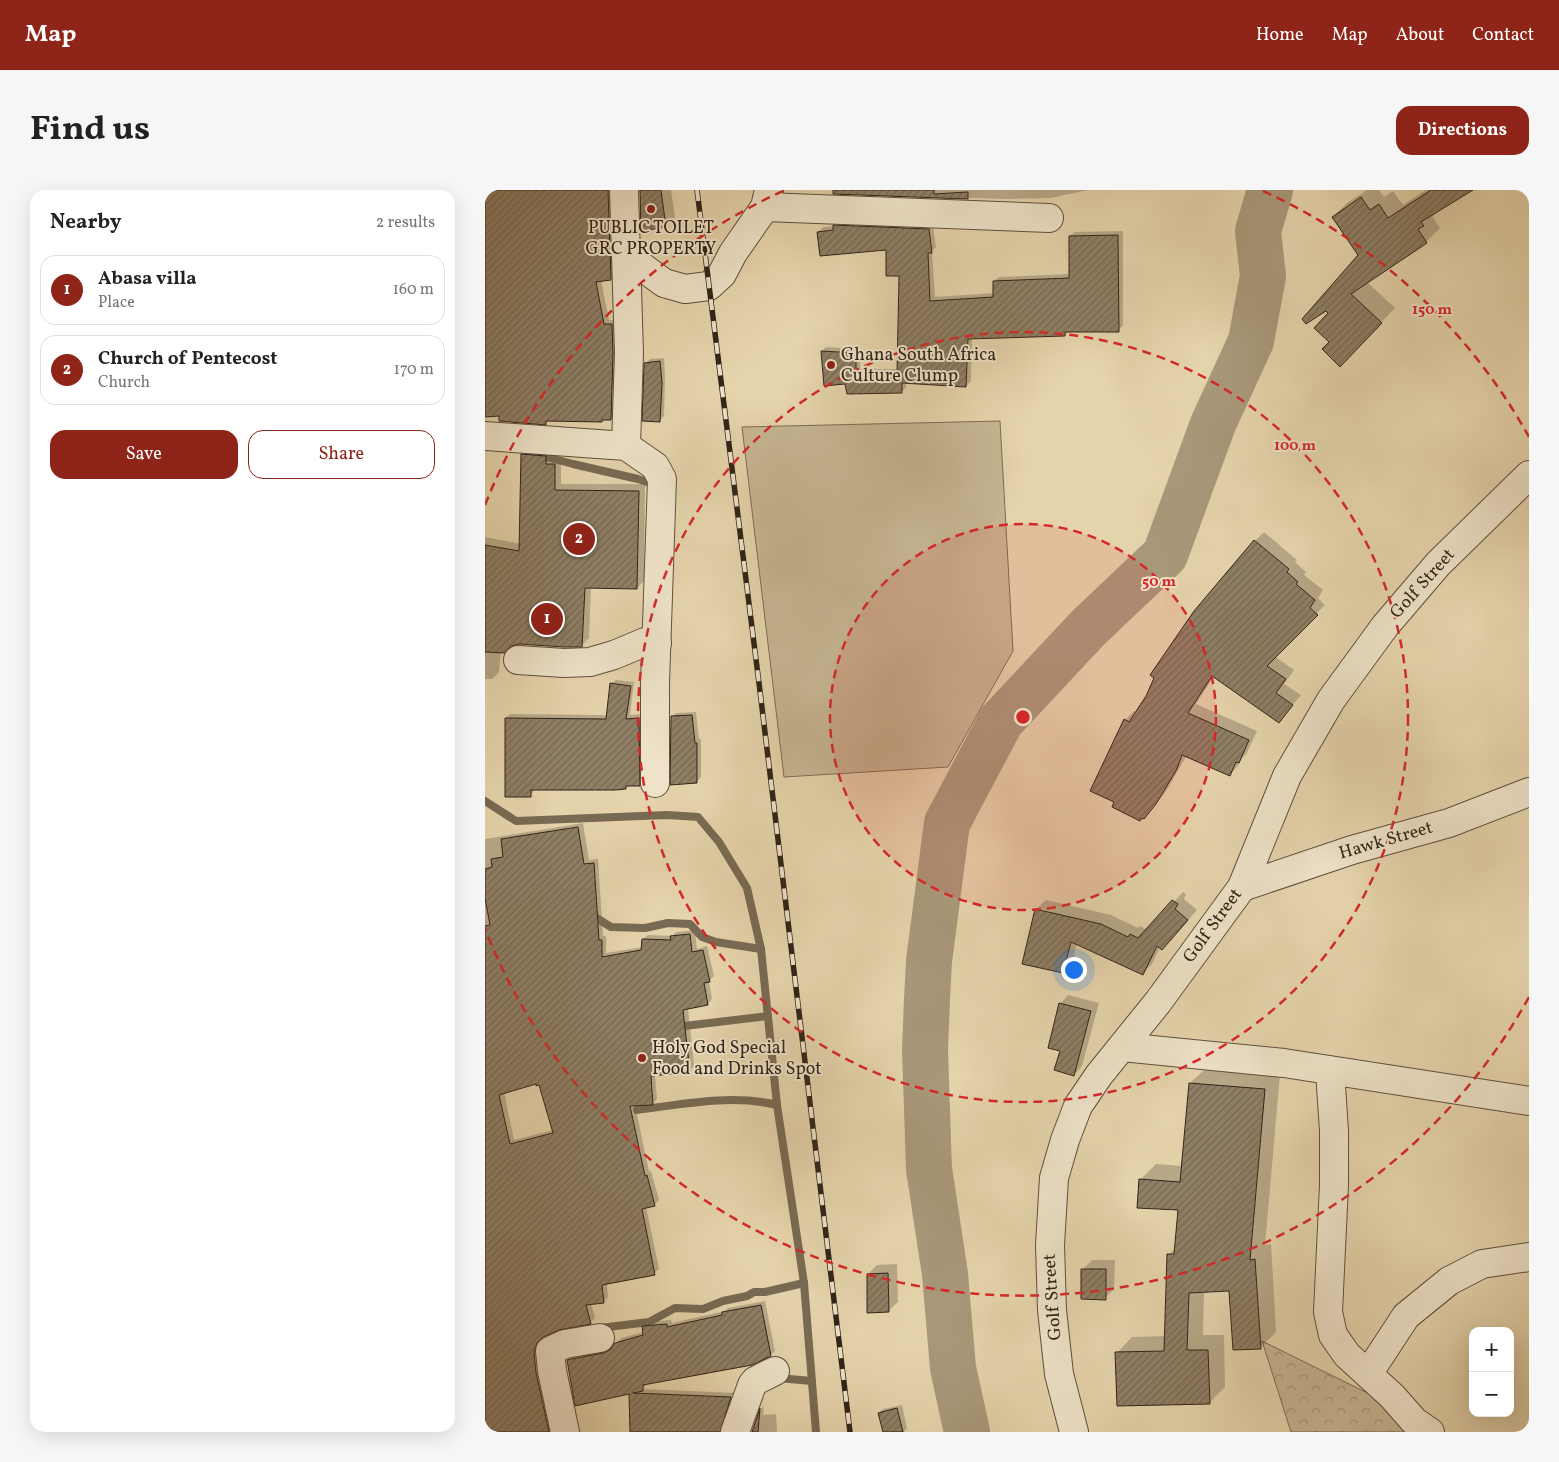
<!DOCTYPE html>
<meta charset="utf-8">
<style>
body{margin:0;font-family:Vollkorn,serif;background:#f6f6f6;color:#222}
.controls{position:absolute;right:15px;bottom:15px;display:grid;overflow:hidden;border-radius:10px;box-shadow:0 5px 20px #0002}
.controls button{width:45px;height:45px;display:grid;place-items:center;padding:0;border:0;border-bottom:1px solid #e0e0e0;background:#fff;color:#222;font:25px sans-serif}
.you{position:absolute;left:588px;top:779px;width:18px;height:18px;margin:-12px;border:4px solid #fff;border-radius:50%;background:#1a73e8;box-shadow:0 0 0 8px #1a73e833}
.badge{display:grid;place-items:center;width:32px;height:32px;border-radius:50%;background:#8f2418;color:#fff;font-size:16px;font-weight:700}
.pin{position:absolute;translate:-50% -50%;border:2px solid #fff;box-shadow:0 1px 5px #0006}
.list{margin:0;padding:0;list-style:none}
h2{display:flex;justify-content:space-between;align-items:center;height:65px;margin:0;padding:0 20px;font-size:21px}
h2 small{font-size:16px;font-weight:400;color:#767676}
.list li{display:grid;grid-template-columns:32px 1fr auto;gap:15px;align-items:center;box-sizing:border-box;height:70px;margin:0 10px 10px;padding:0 10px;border:1px solid #e0e0e0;border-radius:15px}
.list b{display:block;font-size:19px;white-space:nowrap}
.list p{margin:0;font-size:16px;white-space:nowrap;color:#767676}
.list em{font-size:16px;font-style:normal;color:#767676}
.actions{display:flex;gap:10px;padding:15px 20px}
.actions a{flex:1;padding:11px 0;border:1px solid #8f2418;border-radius:15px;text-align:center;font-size:18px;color:#8f2418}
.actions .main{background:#8f2418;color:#fff}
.map{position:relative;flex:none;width:1044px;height:1242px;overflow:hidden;border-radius:15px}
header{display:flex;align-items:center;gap:30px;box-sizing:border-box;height:70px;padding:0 25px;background:#8f2418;color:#fff}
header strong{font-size:24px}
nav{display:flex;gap:28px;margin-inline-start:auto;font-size:18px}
.intro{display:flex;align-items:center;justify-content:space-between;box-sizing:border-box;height:120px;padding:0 30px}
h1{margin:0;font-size:35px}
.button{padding:12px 22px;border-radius:15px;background:#8f2418;color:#fff;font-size:18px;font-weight:700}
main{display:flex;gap:30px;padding:0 30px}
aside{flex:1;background:#fff;border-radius:15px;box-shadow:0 5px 20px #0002}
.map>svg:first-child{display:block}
</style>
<header>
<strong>Map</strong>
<nav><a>Home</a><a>Map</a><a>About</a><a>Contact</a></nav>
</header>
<div class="intro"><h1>Find us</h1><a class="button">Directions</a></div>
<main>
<aside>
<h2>Nearby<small>2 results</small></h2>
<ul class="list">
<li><span class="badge">1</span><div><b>Abasa villa</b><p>Place</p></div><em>160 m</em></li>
<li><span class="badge">2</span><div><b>Church of Pentecost</b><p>Church</p></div><em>170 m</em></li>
</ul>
<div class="actions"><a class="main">Save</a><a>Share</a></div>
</aside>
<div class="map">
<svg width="1044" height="1242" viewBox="0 0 1044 1242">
<defs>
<pattern id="forest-crowns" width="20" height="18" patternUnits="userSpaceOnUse" patternTransform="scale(1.25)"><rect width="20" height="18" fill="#c6b592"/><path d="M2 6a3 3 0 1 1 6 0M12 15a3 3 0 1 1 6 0" fill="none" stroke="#a19376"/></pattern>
<pattern id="building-hatch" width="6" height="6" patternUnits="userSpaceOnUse" patternTransform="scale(1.25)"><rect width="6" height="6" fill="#8f7f65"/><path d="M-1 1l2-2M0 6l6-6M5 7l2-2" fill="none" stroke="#756852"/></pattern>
</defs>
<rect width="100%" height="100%" fill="#e5d3ab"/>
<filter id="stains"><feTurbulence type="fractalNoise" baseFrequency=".004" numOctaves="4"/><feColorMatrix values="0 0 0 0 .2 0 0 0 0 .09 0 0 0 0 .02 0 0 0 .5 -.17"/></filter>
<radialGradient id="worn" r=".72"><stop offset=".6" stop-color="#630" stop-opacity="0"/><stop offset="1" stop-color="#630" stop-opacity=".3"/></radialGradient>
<!-- forest -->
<polygon fill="url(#forest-crowns)" stroke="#7c6c56" points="777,1151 929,1226 953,1242 806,1242"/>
<!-- park -->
<polygon fill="#c6b592" stroke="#7c6c56" points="515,231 528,461 463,577 299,587 257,237"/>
<!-- shadow -->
<g fill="#0003" fill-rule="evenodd">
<polygon points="0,0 128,0 131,84 126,89 116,90 124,130 132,130 131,224 126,229 119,228 116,231 64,230 60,233 15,225 0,196"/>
<polygon points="155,0 186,0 190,27 181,36 157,39"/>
<polygon points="350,0 603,0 566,8 518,9 350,3"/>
<polygon points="882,0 894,0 899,7 908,1 918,15 941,0 986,0 952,21 947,26 955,38 941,52 882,92 910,118 869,161 845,152 845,123 875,65 848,27 862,13"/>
<polygon points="354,31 448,35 451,57 447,61 450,107 509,103 509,91 514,87 585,84 585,46 590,42 638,41 638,136 633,140 584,141 580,145 487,147 486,191 481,196 421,192 421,197 417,202 361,192 337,161 341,157 375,159 375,179 413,179 415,84 402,58 333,42 338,37 349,36"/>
<polygon points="179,168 180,187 179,226 174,231 161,173 165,169"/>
<polygon points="44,258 67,259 67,268 76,268 76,294 160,294 159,391 152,398 106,397 104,448 97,455 34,453 26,455 16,461 14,482 7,489 0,489 0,347 36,354 37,265"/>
<polygon points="779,342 812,370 810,372 821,382 819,385 838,400 833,408 840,415 789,466 809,480 799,494 816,505 794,531 729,486 711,514 772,541 762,563 757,568 753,576 744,585 702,565 680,603 658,628 630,612 640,530 649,521 652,523 770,351"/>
<polygon points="131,490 149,492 145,525 158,524 159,590 155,595 144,595 141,598 50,599 46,605 21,528 25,524 122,525 126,494"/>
<polygon points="211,522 214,549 216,549 216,587 211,592 187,527 191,523"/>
<path d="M98,633l6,37 9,-1 5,77h3v17l37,-6v-8l5,-4 24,1 4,-4 19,-2 2,19 10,-3 7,30 -5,5 3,18 -4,5 -20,4 6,58 -5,5 -34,4 2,24 -5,5 -17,1 14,67 2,-1 8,29 -5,5 -8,2 13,62 -5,4 -47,10 1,14 -4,5 -13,1 4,15 -4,4 -33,7 -17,8 -2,10 16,85h-70v-593zM52,892l3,2 13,46 -39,10 -10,-48z"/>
<polygon points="698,702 701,704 699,709 712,720 686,750 677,759 675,757 667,774 657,783 592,753 587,773 578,782 551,719 561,710 626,725 653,738 655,736 663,740"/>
<polygon points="583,805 614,813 597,876 589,885 577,860 575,814"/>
<polygon points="721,878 795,884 780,1055 786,1054 791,1142 776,1157 745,1100 719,1101 718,1145 739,1145 740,1197 725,1212 632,1163 647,1147 681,1146 684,1065 691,1057 694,1019 655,990 671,974 698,976 705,893"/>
<polygon points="607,1070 630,1070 629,1099 620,1108 598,1079"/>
<polygon points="412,1074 413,1112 403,1121 383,1084 392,1075"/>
<polygon points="280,1111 290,1161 285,1165 162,1193 158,1199 250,1203 240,1242 146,1242 145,1202 83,1171 88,1166 124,1159 129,1157 136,1148 159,1142 158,1137 163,1132 186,1130 187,1133 240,1121 243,1118"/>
<polygon points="417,1215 422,1238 419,1242 399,1242 394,1223 398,1219"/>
<polygon points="279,1216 278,1225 291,1224 292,1242 301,1242 268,1242 276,1219"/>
</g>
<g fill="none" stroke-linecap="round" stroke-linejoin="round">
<!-- stream -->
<g stroke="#786a53" stroke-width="8">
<polyline points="39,261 88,274 153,289 171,295"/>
<polyline points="0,611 31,631 182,625 213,627 234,652 262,698 276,759 292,915 319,1093 331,1242"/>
<polyline points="105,724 126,737 160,738 183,733 205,734 217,747 231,752 276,759"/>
<polyline points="191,837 283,826"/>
<path d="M152,920c46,-6 95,-16 140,-5"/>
<polyline points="115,1138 164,1132 190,1118 218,1119 238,1111 262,1106 269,1102 280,1102 319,1093"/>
<polyline points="293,1188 327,1191"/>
</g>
<!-- river -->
<polyline stroke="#a89879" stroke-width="46" points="482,1242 468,1178 460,1084 444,979 440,860 442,809 444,771 462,633 516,531 603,438 680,365 728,234 766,151 778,86 773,41 785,0"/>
</g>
<!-- building -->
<g fill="url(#building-hatch)" stroke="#312419" fill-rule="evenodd">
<polygon points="0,0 123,0 126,90 111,92 119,134 127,134 128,163 126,230 117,230 117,232 61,231 61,235 14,231 14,226 0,227"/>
<polygon points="155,0 176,0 181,37 156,41"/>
<polygon points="348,0 449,0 449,4 483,2 483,9 348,4"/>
<polygon points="946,0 988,0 936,32 939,36 933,39 942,53 866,104 897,133 855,177 837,159 844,152 829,138 843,123 841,121 821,134 817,129 873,65 847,27 876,7 885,20 894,14 903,28"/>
<polygon points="348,35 444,39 447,63 443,63 445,111 508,107 508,91 584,88 584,46 633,45 634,142 580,142 580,146 483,149 481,197 417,193 417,203 362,204 360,194 339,196 336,161 371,163 371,183 412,183 414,86 401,86 401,60 335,66 332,42 348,40"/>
<polygon points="175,171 177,193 175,232 157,231 159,173"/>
<polygon points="36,264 61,266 61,274 70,274 70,300 154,301 152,399 100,398 97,457 79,457 34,454 26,456 20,463 0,462 0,355 34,361"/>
<polygon points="769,350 804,379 802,382 813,392 811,394 830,410 825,418 833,425 782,476 801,489 791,503 808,515 794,533 727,486 703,523 764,550 754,573 751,572 745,586 697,565 692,579 671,614 659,629 657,628 655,631 627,617 629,612 605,601 639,529 644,532 661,506 669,488 665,485 709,421"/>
<polygon points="125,493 146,496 141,529 154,528 155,596 141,596 141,599 131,600 46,600 46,607 20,607 20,528 121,529"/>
<polygon points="207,525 210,553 212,553 212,593 185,595 186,526"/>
<path d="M93,637l6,37 10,-1 5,77h3v17l39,-7 1,-11 29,1 -1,-4 20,-2 2,18 11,-2 7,32 -6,1 4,22 -25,5 7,62 -39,4 2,29 -23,1 15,70 2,-1 8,31 -13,3 13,66 -53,10 2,18 -18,2 5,19 -32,6 -16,7 -6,6 -3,10 2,20 13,59h-64v-506l5,-1 -5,-27v-29l7,-2 -1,-8 12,-2 -2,-18zM51,894v2l3,-1 14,48 -43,11 -11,-49z"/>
<polygon points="687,710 693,714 690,719 703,730 677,760 672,756 658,785 586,752 578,783 537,774 550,719 616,734 643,747 645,744 653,748"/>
<polygon points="574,813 606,821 589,886 569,880 575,861 563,858"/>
<polygon points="704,893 780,899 765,1070 770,1069 776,1159 748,1160 744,1101 704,1103 702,1160 723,1160 725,1214 632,1216 630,1162 679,1161 682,1064 689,1064 693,1020 652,1018 654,989 695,992"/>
<polygon points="596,1079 621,1079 621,1110 596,1109"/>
<polygon points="403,1083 404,1122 382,1123 382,1084"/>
<polygon points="276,1115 286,1166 267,1175 158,1195 158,1201 148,1203 246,1207 235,1242 145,1242 144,1204 90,1216 82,1170 118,1163 125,1160 130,1153 158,1145 157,1136 182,1134 182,1137 237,1125 237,1122"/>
<polygon points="275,1218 273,1242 267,1242"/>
<polygon points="412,1218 418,1242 398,1242 393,1223"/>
</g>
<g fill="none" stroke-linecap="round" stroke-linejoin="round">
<defs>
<g id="minor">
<polyline points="139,0 144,163 141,256"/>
<polyline points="280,17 564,28"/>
<polyline points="141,65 179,93 200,99 224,96 237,84 248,63 280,17 284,0"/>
<polyline points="0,246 141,256 170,276 177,289 170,493 170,593"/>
<polyline points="33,470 79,473 105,472 129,465 160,452 172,453"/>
<polyline points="757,697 867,660 964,633 1044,602"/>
<polyline points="637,857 799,873 1044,911"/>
<polyline points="845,881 849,941 849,995 843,1122 848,1145 862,1165 907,1206 929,1231 945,1242"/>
<polyline points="883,1184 921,1126 964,1091 997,1074 1044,1067"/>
<polyline points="80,1242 67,1181 65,1161 80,1154 115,1148"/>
<polyline points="250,1242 267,1195 270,1191 290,1181"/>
<polyline points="589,1242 574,1184 567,1120 565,1055 569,988 580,950 593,916 614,885 673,812 757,697 802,586 846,510 900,436 953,374 1044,285"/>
</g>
</defs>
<!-- minor casing -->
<use href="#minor" stroke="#5e503e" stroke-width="30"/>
<!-- minor -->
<use href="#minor" stroke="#eee2c8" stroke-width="28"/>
<defs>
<polyline id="rail" points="212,0 274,493 365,1242"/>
</defs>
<!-- rail casing -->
<use href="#rail" stroke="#312419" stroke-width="5.5"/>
<!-- rail -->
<use href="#rail" stroke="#eee2c8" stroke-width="4" stroke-dasharray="11" stroke-linecap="butt"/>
</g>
<!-- distance rings -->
<circle cx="538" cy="527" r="193" fill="#d62828" fill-opacity=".12"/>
<g fill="none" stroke="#d62828" stroke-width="2.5" stroke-dasharray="9 6">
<circle cx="538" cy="527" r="193"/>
<circle cx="538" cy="527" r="385"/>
<path d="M1044 807A578 578 0 0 1 0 739M0 315A578 578 0 0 1 298 1M778 1A578 578 0 0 1 1044 247"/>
</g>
<!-- markers -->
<g fill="#8f2418" stroke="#eee2c8" stroke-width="2">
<circle cx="166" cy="19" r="5"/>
<circle cx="346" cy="175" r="5"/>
<circle cx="157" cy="868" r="5"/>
</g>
<g text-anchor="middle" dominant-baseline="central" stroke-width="4" stroke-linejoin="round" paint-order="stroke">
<!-- poi labels -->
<g font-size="18" fill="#312419" stroke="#eee2c8" text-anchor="start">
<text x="166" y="38" text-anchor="middle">PUBLIC TOILET<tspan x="166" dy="21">GRC PROPERTY</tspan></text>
<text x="356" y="165">Ghana South Africa<tspan x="356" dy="21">Culture Clump</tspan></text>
<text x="167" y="858">Holy God Special<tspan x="167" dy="21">Food and Drinks Spot</tspan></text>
</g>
<!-- street labels -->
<g font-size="18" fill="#312419" stroke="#eee2c8">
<text transform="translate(938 394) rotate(-48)">Golf Street</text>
<text transform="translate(901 651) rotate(-16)">Hawk Street</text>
<text transform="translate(728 736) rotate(-54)">Golf Street</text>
<text transform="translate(568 1107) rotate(-94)">Golf Street</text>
</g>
</g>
<circle cx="538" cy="527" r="8" fill="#d62828" stroke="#eee2c8" stroke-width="2.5"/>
<g font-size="15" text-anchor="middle" font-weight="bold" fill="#d62828" stroke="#eee2c8" stroke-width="4" stroke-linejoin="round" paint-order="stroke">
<text x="947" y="124">150 m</text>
<text x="810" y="260">100 m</text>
<text x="674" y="396">50 m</text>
</g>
<rect width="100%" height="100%" filter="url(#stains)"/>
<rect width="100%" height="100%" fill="url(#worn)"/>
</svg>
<div class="controls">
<button>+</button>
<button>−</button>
</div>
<div class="you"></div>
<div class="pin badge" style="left:62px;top:429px">1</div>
<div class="pin badge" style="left:94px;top:349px">2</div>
</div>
</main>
